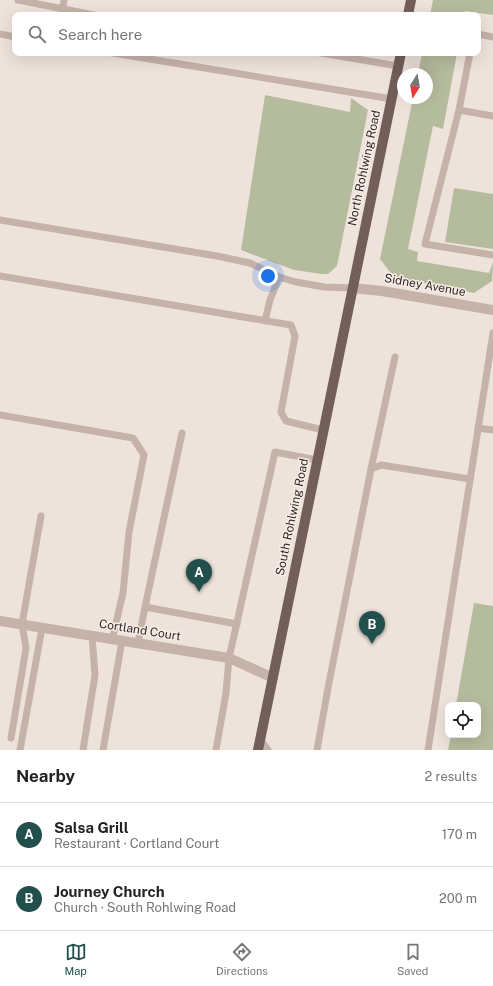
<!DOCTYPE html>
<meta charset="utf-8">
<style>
body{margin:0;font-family:"Public Sans",sans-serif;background:#f6f6f6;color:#222}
.controls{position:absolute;right:12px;bottom:12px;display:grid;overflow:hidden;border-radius:8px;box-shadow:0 4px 16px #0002}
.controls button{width:36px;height:36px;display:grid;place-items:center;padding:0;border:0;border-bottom:1px solid #e0e0e0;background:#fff;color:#222;font:20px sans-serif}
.compass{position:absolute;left:397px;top:68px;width:36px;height:36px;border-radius:50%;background:#fff;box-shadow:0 4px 16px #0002;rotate:191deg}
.you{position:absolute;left:268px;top:276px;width:14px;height:14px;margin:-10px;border:3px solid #fff;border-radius:50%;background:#1a73e8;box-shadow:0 0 0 6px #1a73e833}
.badge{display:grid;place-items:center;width:26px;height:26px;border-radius:50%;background:#224f4c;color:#fff;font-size:13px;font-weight:700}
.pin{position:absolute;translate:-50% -33px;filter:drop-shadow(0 1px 2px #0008)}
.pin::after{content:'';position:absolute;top:21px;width:14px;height:12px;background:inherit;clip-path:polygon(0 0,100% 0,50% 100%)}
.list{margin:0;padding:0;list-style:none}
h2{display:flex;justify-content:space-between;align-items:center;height:52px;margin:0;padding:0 16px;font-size:17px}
h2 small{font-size:13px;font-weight:400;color:#767676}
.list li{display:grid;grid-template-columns:26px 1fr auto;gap:12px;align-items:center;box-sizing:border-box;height:64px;padding:0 16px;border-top:1px solid #e0e0e0}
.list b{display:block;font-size:15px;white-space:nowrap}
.list p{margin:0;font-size:13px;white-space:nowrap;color:#767676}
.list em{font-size:13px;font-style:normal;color:#767676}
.icon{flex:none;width:22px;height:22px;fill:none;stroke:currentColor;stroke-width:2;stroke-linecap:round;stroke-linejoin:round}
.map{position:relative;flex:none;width:493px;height:750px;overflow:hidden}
.search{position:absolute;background:#fff;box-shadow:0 4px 16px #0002;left:12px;right:12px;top:12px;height:44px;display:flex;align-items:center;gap:10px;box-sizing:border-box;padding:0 14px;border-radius:8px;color:#767676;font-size:15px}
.sheet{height:180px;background:#fff}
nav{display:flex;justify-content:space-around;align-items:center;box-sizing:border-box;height:56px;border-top:1px solid #e0e0e0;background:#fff;font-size:11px;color:#767676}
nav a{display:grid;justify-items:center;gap:2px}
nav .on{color:#224f4c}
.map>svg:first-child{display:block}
</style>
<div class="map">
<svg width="493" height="750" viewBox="0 0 493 750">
<rect width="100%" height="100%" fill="#eee3db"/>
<!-- green -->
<g fill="#b5bb9d">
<polygon points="433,0 493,0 493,15 465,11 464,15 430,15"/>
<polygon points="422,53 457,53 443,129 433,126 408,249 418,252 417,261 489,273 493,262 492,281 474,293 394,277 380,259 413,98 427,98 427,74 418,74"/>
<polygon points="265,95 350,112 351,98 368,110 337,266 328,274 322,274 294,270 241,250"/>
<polygon points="454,188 493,194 493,249 445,242"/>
<polygon points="474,603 493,606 493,750 448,750 451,735 478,735 478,705 456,705"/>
</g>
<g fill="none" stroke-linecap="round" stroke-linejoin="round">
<!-- lane -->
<g stroke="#c5b2a9" stroke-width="7">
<polyline points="18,0 94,15"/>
<polyline points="63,9 64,0"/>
<polyline points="0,34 15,37"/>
<polyline points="478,34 493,37"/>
<polyline points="113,53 392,99"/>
<polyline points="321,53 398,66"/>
<polyline points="459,110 470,53"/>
<polyline points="493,116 459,110 425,244 493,255"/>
<polyline points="0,220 217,256 250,263 279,277 296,282 324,287 352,288"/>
<polyline points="0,276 291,325 295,336 281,412 286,421 323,430"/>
<polyline points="265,321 270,300 279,277"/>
<polyline points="0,415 133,438 144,455 129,532 123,593 112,640"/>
<polyline points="478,428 493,430"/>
<polyline points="371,469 395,357"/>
<polyline points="145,607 182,433"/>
<polyline points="138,643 145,607 237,624"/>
<polyline points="11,738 26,648 22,624 41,516"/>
<polyline points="260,739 268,750"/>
<polyline points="20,750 42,628"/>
<polyline points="83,750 95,675 92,636"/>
<polyline points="103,750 122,641"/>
<polyline points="216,750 226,693 229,658 275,452 317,460"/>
<polyline points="317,750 328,688 371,469 381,465 470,479"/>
<polyline points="428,750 493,333"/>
</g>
<!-- street -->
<g stroke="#c5b2a9" stroke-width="10">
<polyline points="352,288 382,291 493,310"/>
<polyline points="0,621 229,658 273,678"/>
</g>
<!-- primary -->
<g stroke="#735f5a" stroke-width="10">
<polyline points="408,15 411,0"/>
<polyline points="258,750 401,53"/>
</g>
</g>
<g text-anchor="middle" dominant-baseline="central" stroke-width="3" stroke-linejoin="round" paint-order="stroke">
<!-- street labels -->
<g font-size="12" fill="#332a28" stroke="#f7ede7">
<text transform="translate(364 168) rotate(-78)">North Rohlwing Road</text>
<text transform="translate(425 285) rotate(10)">Sidney Avenue</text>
<text transform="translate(292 517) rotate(-78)">South Rohlwing Road</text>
<text transform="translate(140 630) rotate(9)">Cortland Court</text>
</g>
</g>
</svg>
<div class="controls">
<button><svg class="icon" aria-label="locate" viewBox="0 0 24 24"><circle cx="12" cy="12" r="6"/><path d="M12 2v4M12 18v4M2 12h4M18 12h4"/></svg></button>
</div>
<svg class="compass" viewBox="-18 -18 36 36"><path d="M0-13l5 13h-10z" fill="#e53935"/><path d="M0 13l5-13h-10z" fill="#767676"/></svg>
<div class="you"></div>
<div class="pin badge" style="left:199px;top:592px">A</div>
<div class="pin badge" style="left:372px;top:644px">B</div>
<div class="search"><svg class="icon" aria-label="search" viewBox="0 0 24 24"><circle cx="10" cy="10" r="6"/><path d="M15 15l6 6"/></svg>Search here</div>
</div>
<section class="sheet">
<h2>Nearby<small>2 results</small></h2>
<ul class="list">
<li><span class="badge">A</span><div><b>Salsa Grill</b><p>Restaurant · Cortland Court</p></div><em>170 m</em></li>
<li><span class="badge">B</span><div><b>Journey Church</b><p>Church · South Rohlwing Road</p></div><em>200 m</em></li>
</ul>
</section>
<nav>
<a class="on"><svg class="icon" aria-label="map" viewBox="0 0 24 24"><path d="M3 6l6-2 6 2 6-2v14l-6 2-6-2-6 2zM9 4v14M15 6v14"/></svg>Map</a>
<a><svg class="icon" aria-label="directions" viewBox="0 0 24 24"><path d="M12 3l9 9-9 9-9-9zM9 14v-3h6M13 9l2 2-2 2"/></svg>Directions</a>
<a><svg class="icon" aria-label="saved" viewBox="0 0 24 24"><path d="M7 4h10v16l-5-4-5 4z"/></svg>Saved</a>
</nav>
